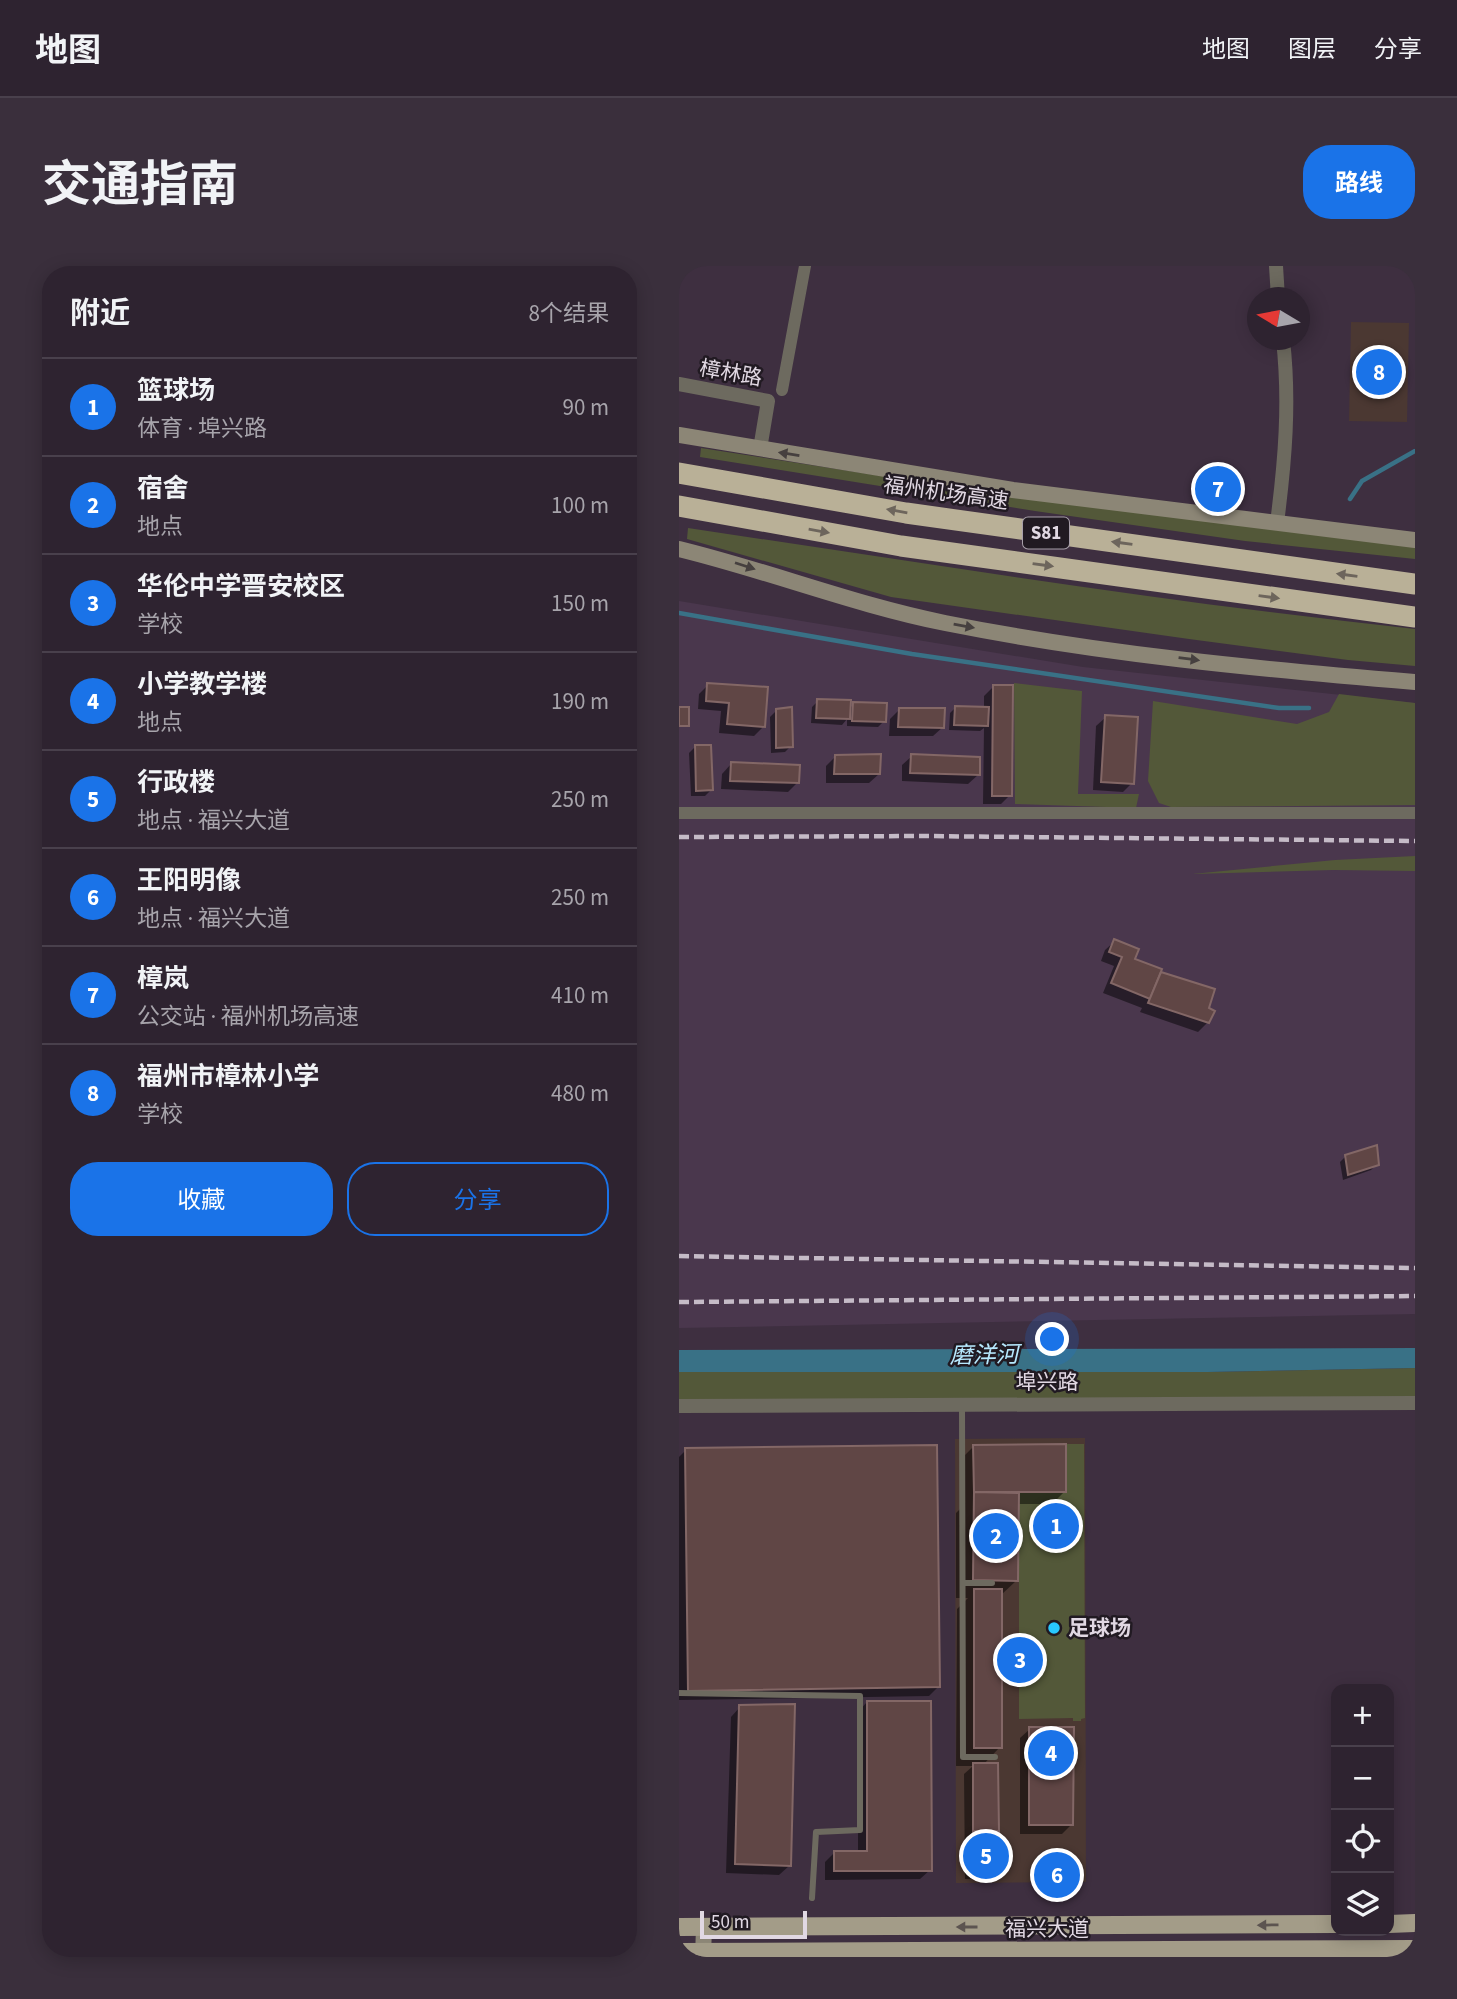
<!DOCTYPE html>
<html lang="zh">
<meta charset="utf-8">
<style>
body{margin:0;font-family:"Source Sans 3","Noto Sans SC",sans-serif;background:#3a2f3c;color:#f1f3f6}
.controls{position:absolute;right:21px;bottom:21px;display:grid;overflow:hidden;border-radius:14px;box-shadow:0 4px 18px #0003}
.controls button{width:63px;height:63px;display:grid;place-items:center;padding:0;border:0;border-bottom:2px solid #49404c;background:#2e2330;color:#f1f3f6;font:35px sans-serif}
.compass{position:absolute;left:568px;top:21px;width:63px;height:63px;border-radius:50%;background:#2e2330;box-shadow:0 4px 18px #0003;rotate:280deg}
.scale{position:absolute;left:21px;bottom:18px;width:107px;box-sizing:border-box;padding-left:7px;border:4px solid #e1d8e3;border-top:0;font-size:19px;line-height:24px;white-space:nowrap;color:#e1d8e3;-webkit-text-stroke:5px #211a22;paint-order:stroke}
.you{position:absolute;left:374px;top:1074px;width:24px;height:24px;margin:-18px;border:5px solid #fff;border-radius:50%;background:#1a73e8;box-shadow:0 0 0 10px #1a73e833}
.badge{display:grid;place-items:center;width:46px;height:46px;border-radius:50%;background:#1a73e8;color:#fff;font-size:23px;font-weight:700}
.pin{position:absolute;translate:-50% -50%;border:4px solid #fff;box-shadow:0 2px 7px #0006}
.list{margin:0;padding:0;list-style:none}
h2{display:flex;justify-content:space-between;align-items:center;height:91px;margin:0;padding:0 28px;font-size:30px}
h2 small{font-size:23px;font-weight:400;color:#a7a4ab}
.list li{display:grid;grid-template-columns:46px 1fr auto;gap:21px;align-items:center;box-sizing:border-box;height:98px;padding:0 28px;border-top:2px solid #49404c}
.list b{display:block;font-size:26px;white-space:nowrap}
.list p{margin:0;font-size:23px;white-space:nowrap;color:#a7a4ab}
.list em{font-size:23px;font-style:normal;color:#a7a4ab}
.actions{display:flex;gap:14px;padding:21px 28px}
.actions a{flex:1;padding:16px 0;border:2px solid #1a73e8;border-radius:28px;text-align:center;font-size:24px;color:#1a73e8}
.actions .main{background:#1a73e8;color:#fff}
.icon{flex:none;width:38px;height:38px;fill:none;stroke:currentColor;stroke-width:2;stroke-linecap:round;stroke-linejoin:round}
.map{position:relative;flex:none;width:736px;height:1691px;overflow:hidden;border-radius:28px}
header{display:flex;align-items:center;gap:42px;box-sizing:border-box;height:98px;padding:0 35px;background:#2e2330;border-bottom:2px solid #49404c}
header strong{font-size:33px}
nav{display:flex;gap:38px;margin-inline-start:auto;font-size:24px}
.intro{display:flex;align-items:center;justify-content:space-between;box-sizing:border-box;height:168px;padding:0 42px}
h1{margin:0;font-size:49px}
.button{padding:18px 32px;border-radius:28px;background:#1a73e8;color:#fff;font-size:24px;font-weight:700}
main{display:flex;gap:42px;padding:0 42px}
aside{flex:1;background:#2e2330;border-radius:28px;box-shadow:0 4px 18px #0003}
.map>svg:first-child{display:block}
</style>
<header>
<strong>地图</strong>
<nav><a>地图</a><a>图层</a><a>分享</a></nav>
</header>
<div class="intro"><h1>交通指南</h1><a class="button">路线</a></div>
<main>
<aside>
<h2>附近<small>8个结果</small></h2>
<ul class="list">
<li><span class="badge">1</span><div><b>篮球场</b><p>体育 · 埠兴路</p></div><em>90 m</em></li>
<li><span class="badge">2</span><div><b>宿舍</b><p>地点</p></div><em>100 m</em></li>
<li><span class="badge">3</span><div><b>华伦中学晋安校区</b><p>学校</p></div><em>150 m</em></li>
<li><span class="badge">4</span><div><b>小学教学楼</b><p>地点</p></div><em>190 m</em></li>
<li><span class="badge">5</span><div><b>行政楼</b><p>地点 · 福兴大道</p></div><em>250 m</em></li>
<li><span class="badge">6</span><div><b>王阳明像</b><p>地点 · 福兴大道</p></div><em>250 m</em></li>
<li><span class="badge">7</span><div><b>樟岚</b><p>公交站 · 福州机场高速</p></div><em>410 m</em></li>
<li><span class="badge">8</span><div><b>福州市樟林小学</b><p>学校</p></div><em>480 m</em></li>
</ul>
<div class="actions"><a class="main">收藏</a><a>分享</a></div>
</aside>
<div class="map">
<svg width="736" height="1691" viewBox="0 0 736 1691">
<rect width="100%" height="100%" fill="#3e2f40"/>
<!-- built -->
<polygon fill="#4a374d" points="0,335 404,401 736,437 736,1048 0,1062"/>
<!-- education -->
<g fill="#4b3832">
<polygon points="672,56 730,57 728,156 670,155"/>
<polygon points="406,1172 407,1616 277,1617 276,1173"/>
</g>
<!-- green -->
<g fill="#535839">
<polygon points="22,182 358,234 736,280 736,293 566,275 356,245 21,191"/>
<path d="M9,262c242,36 484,75 727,101v37l-67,-6 -159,-21 -298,-42 -204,-58z"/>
<polygon points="335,417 403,425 399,528 460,528 457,542 336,538"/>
<polygon points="660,428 736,437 736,539 492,541 480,537 469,515 474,435 618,458 650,446"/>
<polygon points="736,590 736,605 654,604 513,608 656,594"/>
<polygon points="736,1102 736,1133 0,1136 0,1106 529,1106"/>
<polygon points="387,1178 405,1178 406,1452 402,1453 402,1455 394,1455 394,1452 340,1453 340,1227 387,1226"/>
</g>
<!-- water -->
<polygon fill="#397186" points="736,1082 736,1102 529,1106 0,1106 0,1084"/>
<!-- shadow -->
<g fill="#0007">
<polygon points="29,419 85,460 75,470 40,467 42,445 19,443 20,428"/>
<polygon points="314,421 331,529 322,538 304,538 305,462 301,465 270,464 271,447 277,441 305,442 305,430"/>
<polygon points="139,435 170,443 175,438 205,455 199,461 168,460 168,453 163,459 132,457 133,441"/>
<polygon points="220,444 264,461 254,470 210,470 211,453"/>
<polygon points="97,445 112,480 106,486 92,487 91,451"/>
<polygon points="427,451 453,517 444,526 414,524 417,460"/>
<polygon points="16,481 32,524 26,530 12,530 10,487"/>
<polygon points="233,490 299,509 289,518 223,515 223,499"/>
<polygon points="156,491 200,508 190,517 147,517 147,500"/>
<polygon points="52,498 118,517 109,526 42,523 43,508"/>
<polygon points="436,675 454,693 479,708 534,724 528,743 529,756 519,766 461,746 463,742 424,727 435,700 422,695 426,684"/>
<polygon points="667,890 698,898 692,904 664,914 661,896"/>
<polygon points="295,1180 385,1226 373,1238 338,1238 338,1314 321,1330 321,1481 304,1499 318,1603 309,1613 286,1613 285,1508 294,1500 277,1500 278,1343 289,1332 277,1332 277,1247 283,1241 282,1193"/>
<polygon points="7,1184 259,1421 250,1430 0,1434 0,1191"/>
<polygon points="188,1436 251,1604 241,1613 146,1614 146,1596 156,1586 179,1586 179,1446"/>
<polygon points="61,1441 110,1600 100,1609 47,1607 52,1451"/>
<polygon points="351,1463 393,1558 383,1568 341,1568 341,1472"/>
</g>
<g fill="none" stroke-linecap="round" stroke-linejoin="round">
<!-- stream -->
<g stroke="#397186" stroke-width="4.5">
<polyline points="671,233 683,215 736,185"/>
<polyline points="0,347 233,388 600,442 630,442"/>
</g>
</g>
<!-- building -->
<g fill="#604645" stroke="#836766" stroke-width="2">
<polygon points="28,417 89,421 86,461 48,458 50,437 27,435"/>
<polygon points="314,419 334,419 333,530 313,530"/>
<polygon points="138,433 172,434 171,453 137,452"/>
<polygon points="174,436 208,437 207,456 173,455"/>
<polygon points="276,440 310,441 309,460 275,459"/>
<rect x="0" y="441" width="10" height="19"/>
<polygon points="113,441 114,481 97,482 97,443"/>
<polygon points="220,442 266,442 265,462 219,461"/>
<polygon points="426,449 459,451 455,518 422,516"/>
<polygon points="16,479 32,479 34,524 17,525"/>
<polygon points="202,488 201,508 155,508 156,489"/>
<polygon points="232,488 301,491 301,509 231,507"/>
<polygon points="52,496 121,499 120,517 51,515"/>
<polygon points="435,673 460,683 456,693 483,703 471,733 432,717 443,691 430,686"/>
<polygon points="482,706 536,723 530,742 536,745 530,757 469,737"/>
<polygon points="698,879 700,899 669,909 666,889"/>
<polygon points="387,1178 387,1226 295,1226 294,1179"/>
<polygon points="258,1179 261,1421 9,1425 6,1182"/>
<polygon points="295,1226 340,1227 339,1315 294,1314"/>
<rect x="295" y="1323" width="28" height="159"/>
<polygon points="188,1435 252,1435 253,1605 155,1605 155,1585 188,1585"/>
<polygon points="116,1438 112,1600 56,1598 60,1439"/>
<polygon points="350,1461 395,1461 394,1559 350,1559"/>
<polygon points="294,1497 319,1497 320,1565 294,1565"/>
<polygon points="294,1565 320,1565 320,1604 295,1604"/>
</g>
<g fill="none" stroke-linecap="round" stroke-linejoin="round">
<!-- service -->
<g stroke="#6d6a5f" stroke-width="6">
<polyline points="283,1139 284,1491 316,1491"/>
<polyline points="284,1317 313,1317"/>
<polyline points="0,1427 181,1430 181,1564 137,1566 133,1632"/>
</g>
<!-- minor -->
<g stroke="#6d6a5f" stroke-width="12">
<polyline points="103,124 126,0"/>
<polyline points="0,547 736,547"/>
</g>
<!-- tertiary -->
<g stroke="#6d6a5f" stroke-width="14">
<polyline points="597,0 599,32"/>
<polyline points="0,118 89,135 81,183"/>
<path d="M598,257c8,-62 13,-121 6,-183"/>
<polyline points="0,1140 736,1137"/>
</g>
<!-- secondary -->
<g stroke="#8c8676" stroke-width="16">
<polyline points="0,169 334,224 736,274"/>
<path d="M0,283c90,22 176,56 266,74 155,31 313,46 470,59"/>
<polyline points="24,1691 25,1661"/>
</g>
<!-- primary -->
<g stroke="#a39c88" stroke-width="18">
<polyline points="710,1658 736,1657"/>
<polyline points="0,1661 657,1658"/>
<polyline points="0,1686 736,1683"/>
</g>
<!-- motorway -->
<g stroke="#b9b097" stroke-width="21">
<polyline points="0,207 227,247 736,318"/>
<polyline points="0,240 222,280 736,351"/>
</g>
<!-- rail -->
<g stroke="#c5bbc7" stroke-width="4.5" stroke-dasharray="10 5" stroke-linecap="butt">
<polyline points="0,571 243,570 736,575"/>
<polyline points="0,990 736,1002"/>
<polyline points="0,1036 736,1030"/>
</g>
</g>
<!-- one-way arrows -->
<defs><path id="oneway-solid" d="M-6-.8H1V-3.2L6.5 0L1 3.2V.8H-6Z" transform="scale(1.75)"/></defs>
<g fill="#46403f">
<use href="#oneway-solid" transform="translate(110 188) rotate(-171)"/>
<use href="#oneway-solid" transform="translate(66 300) rotate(18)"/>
<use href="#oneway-solid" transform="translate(285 360) rotate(10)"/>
<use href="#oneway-solid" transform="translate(510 393) rotate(7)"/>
</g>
<g fill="#6d655c">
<use href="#oneway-solid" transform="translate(218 245) rotate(-170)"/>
<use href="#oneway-solid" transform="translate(140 265) rotate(10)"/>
<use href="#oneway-solid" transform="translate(443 277) rotate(-172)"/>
<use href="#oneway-solid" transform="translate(364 299) rotate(8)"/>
<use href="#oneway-solid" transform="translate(668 309) rotate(-172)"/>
<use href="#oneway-solid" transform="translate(590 331) rotate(8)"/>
</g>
<g fill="#5c5450">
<use href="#oneway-solid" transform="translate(589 1659) rotate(179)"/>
<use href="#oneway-solid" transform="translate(288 1661) rotate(180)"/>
</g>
<!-- markers -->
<circle fill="#28c8ff" stroke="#211a22" stroke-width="2.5" cx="375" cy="1362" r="7"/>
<g text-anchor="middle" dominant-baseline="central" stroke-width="5" stroke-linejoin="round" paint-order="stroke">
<!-- shield labels -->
<rect fill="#211a22" stroke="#a79fa9" stroke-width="2" x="344" y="251.5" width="46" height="31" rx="5"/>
<g font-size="19" font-weight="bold" fill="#e1d8e3">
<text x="367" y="267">S81</text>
</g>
<!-- street labels -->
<g font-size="21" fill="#e1d8e3" stroke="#211a22">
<text transform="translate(52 107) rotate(10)">樟林路</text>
<text transform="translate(267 227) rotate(8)">福州机场高速</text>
<text x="368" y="1116">埠兴路</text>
<text x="368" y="1663">福兴大道</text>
</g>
<!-- poi labels -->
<g font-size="21" font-weight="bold" fill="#e1d8e3" stroke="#211a22" text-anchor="start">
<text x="389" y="1362">足球场</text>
</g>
<!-- water labels -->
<g font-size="23" font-style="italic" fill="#b7e9fe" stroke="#211a22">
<text transform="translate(305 1089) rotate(-1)">磨洋河</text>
</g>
</g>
</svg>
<div class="controls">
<button>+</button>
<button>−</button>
<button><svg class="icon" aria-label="locate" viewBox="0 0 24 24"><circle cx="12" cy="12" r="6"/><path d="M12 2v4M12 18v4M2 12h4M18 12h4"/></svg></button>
<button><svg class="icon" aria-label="layers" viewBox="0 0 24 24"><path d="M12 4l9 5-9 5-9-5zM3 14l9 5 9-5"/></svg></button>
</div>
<svg class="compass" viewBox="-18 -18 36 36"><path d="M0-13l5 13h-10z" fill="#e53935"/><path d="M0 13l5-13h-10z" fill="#a7a4ab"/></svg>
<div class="scale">50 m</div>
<div class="you"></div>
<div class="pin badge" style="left:377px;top:1260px">1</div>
<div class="pin badge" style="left:317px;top:1270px">2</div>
<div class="pin badge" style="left:341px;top:1394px">3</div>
<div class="pin badge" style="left:372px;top:1487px">4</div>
<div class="pin badge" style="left:307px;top:1590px">5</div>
<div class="pin badge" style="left:378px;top:1609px">6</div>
<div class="pin badge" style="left:539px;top:223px">7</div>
<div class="pin badge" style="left:700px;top:106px">8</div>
</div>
</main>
